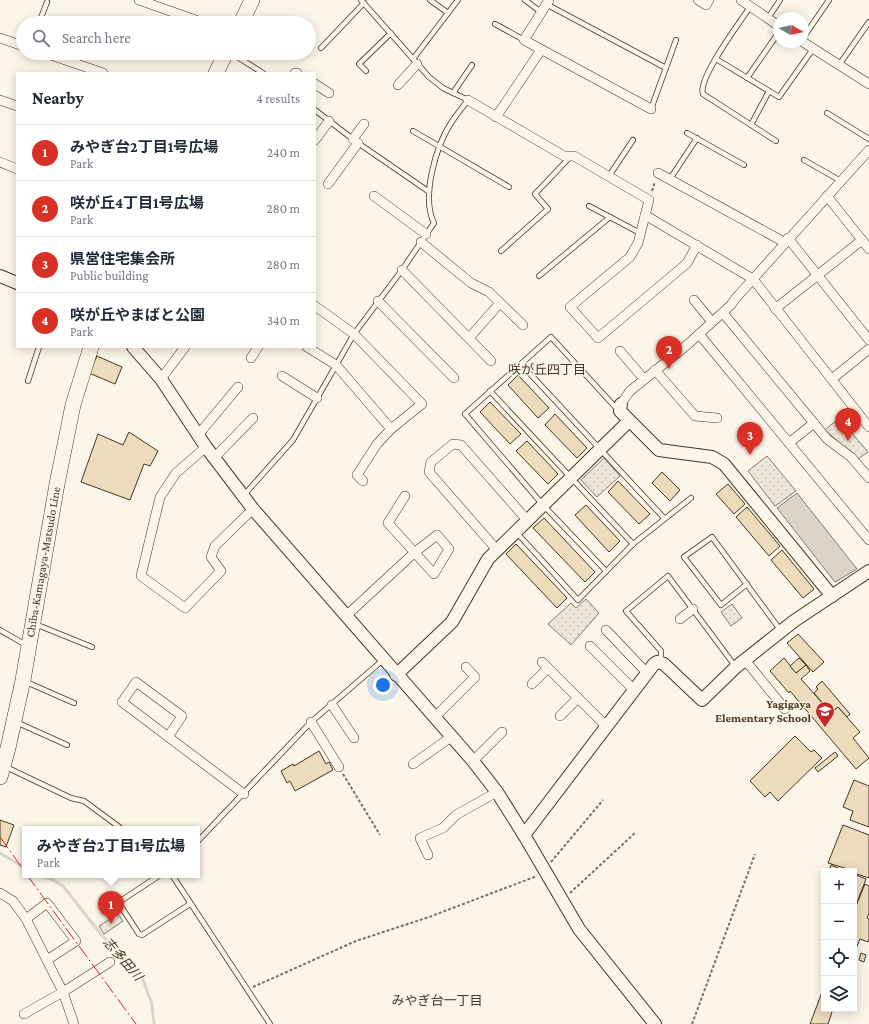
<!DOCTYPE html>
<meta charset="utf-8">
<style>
body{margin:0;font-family:"Crimson Pro","Noto Sans JP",serif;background:#f2f2f3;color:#1f2937}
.controls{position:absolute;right:12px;bottom:12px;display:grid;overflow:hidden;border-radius:0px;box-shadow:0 2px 10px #0003}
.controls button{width:36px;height:36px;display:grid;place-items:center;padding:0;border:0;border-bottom:1px solid #e0e1e3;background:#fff;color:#1f2937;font:20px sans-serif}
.compass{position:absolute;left:773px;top:12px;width:36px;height:36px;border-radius:50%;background:#fff;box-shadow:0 2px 10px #0003;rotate:99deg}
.you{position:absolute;left:383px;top:685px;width:14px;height:14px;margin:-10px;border:3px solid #fff;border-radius:50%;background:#1a73e8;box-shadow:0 0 0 6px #1a73e833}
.badge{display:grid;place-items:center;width:26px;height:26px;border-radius:50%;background:#d93025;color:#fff;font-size:13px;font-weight:700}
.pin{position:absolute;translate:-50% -33px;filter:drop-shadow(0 1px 2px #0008)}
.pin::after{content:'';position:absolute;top:21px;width:14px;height:12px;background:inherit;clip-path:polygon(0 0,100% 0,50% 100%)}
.popup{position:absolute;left:22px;top:826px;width:178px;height:52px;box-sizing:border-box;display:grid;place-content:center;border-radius:0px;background:#fff;filter:drop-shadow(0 1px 3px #0005);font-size:13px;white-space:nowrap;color:#747a83}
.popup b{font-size:15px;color:#1f2937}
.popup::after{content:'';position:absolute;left:50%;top:100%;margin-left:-8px;border:8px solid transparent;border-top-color:#fff}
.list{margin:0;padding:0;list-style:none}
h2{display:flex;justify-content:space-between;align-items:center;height:52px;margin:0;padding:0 16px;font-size:17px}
h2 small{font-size:13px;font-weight:400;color:#747a83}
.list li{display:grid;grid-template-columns:26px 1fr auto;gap:12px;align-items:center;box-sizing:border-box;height:56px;padding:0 16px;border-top:1px solid #e0e1e3}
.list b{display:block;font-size:15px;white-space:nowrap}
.list p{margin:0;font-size:13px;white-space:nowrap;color:#747a83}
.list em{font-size:13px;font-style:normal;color:#747a83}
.icon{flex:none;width:22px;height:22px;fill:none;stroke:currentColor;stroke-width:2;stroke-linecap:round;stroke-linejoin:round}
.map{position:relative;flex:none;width:869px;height:1024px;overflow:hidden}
.search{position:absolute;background:#fff;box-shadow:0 2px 10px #0003;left:16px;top:16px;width:300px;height:44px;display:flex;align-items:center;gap:10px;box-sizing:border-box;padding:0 14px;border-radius:22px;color:#747a83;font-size:15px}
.panel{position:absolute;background:#fff;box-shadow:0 2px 10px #0003;left:16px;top:72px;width:300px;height:276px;border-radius:0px}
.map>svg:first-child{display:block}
</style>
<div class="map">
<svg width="869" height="1024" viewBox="0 0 869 1024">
<defs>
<pattern id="grass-dots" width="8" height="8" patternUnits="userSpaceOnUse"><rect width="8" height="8" fill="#ede6d9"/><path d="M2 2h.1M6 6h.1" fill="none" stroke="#cdc6ba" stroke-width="1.8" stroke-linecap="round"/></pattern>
</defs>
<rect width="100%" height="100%" fill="#fbf6e9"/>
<!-- grass -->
<g fill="url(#grass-dots)" stroke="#887966">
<polygon points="839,418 868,452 858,459 825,430"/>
<polygon points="767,456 796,491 775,506 748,471"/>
<polygon points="604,458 620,476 597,497 581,480"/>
<polygon points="586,599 599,613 571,645 548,624 571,603 576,608"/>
<polygon points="732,604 742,618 731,626 721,612"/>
<polygon points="118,914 123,921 104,934 99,926"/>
</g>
<!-- water -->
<polygon fill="#dcd4c6" stroke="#887966" points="797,493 857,569 835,582 777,508"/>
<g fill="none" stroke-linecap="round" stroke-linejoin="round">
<!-- stream -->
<g stroke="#dcd4c6" stroke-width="3">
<polyline points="0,853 25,868"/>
<polyline points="37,875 51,879 63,886 100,933 142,977 152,1004 154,1024"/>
</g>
</g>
<!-- building -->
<g fill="#ecdcbc" stroke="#4a3520">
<polygon points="97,356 122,367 115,384 89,373"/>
<polygon points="518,375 549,408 538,418 508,385"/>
<polygon points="490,402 521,434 510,444 480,412"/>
<polygon points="555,414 587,448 577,458 545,425"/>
<polygon points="129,432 158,451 150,466 144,464 130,500 81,482 98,434 123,445"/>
<polygon points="527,441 558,474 548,484 516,451"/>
<polygon points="662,472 680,490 670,501 652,483"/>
<polygon points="618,481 650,514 639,524 608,492"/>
<polygon points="728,484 745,504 734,514 716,494"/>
<polygon points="586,505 620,541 609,552 575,515"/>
<polygon points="747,507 780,546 769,556 736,517"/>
<polygon points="544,518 595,572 585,582 533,528"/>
<polygon points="516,544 567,598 557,608 506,554"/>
<polygon points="782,550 814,589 803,598 771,560"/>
<polygon points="798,634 824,662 813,672 787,643"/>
<polygon points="784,658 796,673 806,665 810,671 801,679 831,713 838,707 860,732 853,738 869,758 856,769 790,691 789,693 770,671"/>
<polygon points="799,658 806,665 796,673 790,666"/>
<polygon points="822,681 850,714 847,717 838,707 831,713 814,693 818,689 816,687"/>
<polygon points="795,736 811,752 814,750 822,758 778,801 770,792 765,797 750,781"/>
<polygon points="319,751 326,764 329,762 333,770 295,791 290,781 287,783 281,771 293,764 294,766"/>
<polygon points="835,752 838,756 818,772 815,768"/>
<polygon points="854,780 869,786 869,827 850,820 853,811 843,807"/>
<polygon points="0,820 14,825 6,847 0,845"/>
<polygon points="843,825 869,835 869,878 854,873 854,871 828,863"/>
<polygon points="831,865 845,871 829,871"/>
<polygon points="854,874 866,879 854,910"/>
<polygon points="865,884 869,886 869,913 867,918 869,919 869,939 868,942 860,939 854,953 854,911"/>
<polygon points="861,953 866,955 864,962 859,960"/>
<polygon points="824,987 824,1009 833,1009 828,1024 810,1024"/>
</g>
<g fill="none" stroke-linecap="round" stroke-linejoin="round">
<defs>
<g id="service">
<polyline points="430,0 448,13"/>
<polyline points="525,0 541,12"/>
<polyline points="546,4 666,68"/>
<path d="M750,7c-10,15 -53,72 -47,87l73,47"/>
<polyline points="768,18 780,0"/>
<polyline points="39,23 47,2"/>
<polyline points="495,24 524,40"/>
<polyline points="803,38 829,0"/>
<polyline points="321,48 364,3"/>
<polyline points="231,53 263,73"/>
<polyline points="413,59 458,0"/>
<polyline points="716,59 779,97 813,49"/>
<polyline points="839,65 869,22"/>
<polyline points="366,71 359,64 391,33"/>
<polyline points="747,78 779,32"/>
<polyline points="453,93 472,65"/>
<polyline points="651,109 676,40"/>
<polyline points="315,110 358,143 428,191"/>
<polyline points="827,113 869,139"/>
<polyline points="751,125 769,91"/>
<polyline points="413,131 509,187"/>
<polyline points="687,133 744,165"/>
<polyline points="804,160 841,181"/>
<polyline points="609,176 633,140"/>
<polyline points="670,179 697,138"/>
<polyline points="589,206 640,233"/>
<polyline points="501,251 548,209 535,194 571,156"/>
<polyline points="539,276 610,217"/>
<polyline points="521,364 664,518"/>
<polyline points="28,381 39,347"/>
<polyline points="490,391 633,544"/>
<path d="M244,495l49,-55 61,-106 48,-64 32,-47c-13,-26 2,-77 17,-100 5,-8 11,-15 17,-23l-25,-12 -14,-11 -68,-77"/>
<polyline points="517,533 578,600 633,544 691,498"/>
<polyline points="606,571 543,505 465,414 551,337 618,410"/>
<polyline points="747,584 721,605 684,557 712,537 781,631"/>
<polyline points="35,624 92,647"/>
<polyline points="0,630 26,645"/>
<polyline points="661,662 661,651 626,611 668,576 735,666"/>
<polyline points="24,681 74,703"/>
<polyline points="16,722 67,745"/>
<polyline points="6,767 71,798 84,801 122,829"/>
<polyline points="197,842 311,722 383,660"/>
<polyline points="160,875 122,900 120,905 139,934 142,935 190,904"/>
<polyline points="172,875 270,1024"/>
</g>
<g id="minor">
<polyline points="139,0 204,23"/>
<polyline points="549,0 524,40 651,109"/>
<polyline points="698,0 706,5 709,0"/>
<polyline points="741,0 779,26"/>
<polyline points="0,38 23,46"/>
<polyline points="803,42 869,84"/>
<polyline points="45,53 103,73"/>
<polyline points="295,73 297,73"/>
<polyline points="315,84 329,93"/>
<polyline points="398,85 417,64"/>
<polyline points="0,100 17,106"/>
<polyline points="468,100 564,156 574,156 649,200 638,243 630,257 570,307 598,338 679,270 687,263 697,245"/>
<polyline points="496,117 541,50"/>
<polyline points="353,139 364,124"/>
<polyline points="315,140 329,121"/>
<polyline points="0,162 17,169"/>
<polyline points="658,173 784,242"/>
<polyline points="328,184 358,143"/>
<polyline points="374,196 426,234"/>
<polyline points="827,196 869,249"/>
<polyline points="645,215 753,279 869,427"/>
<polyline points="788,238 869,340"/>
<polyline points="421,242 471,283 489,292 523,325"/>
<polyline points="402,270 491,361"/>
<polyline points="694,300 712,322"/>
<polyline points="378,301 454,378"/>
<polyline points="315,306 354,334 422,404 391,429 377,444 357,475 363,481"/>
<polyline points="775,309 862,240"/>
<polyline points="723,313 827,439 851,457 869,478"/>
<polyline points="699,334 869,540"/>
<polyline points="469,338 500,303"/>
<polyline points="307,347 336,365 391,429"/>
<polyline points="620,351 644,379"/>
<polyline points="251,358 258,347"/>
<polyline points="655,370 695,416 717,418"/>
<polyline points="282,376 317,398"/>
<polyline points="161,379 185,347"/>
<polyline points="832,379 869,349"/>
<polyline points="621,404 630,391 687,345 731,305 735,299 869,150"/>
<polyline points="198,435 238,387"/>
<polyline points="789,443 814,423"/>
<polyline points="206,447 176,473 160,497 141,576 185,608 221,571 211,557 215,546 253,509"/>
<polyline points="214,458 253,418"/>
<polyline points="497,550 429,472 431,462 453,444 461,445 527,520"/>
<polyline points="346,616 414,553 437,535 449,549 434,574 388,523 405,496"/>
<polyline points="680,619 693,609"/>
<polyline points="606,630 647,673"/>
<polyline points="590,646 634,690"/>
<polyline points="745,660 785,709"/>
<polyline points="542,662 606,726"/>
<polyline points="532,684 548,668"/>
<polyline points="332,705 354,738"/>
<polyline points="560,716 578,698"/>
<polyline points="434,718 475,677 466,667"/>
<polyline points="311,722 339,767"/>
<polyline points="168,737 182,716 136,682 122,702 244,794"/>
<polyline points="473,761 502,732"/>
<polyline points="413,764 451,737"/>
<polyline points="428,855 420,838 443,828 456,815 497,792"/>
<polyline points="0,893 13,901 26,919 63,992 74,1024"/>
<polyline points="26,919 47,903 76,941 47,960"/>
<polyline points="24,1014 63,992 110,962"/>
</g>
<g id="tertiary">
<polyline points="0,276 17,283"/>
<polyline points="133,347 161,379 206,447 253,509 473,761 497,792 524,835 579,929 655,1024"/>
<polyline points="621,404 620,411 659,450 712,457 724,464 832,596"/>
<polyline points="396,675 452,622 488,559 629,421"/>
<polyline points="524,835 654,664 657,662 664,664 702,700 736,667 794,621 869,571"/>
</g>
<g id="primary">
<polyline points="241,23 252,0"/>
<polyline points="216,73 226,53"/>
<polyline points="0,777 8,748 23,680 57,484 73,405 91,347"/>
</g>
</defs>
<!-- service casing -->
<use href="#service" stroke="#4a3520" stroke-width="6"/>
<!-- minor casing -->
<use href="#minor" stroke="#4a3520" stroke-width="10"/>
<!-- tertiary casing -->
<use href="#tertiary" stroke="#4a3520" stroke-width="14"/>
<!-- primary casing -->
<use href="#primary" stroke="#4a3520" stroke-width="16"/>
<!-- path -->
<g stroke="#7f6f5c" stroke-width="2" stroke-dasharray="3 2" stroke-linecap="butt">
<polyline points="652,191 655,182"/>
<polyline points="343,774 380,835"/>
<polyline points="551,862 603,800"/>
<polyline points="570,893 635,833"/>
<polyline points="253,987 356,941 429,917 537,876"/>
<polyline points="692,1024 755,854"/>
</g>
<!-- service -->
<use href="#service" stroke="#fbf6e9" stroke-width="4.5"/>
<!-- minor -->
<use href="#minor" stroke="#fbf6e9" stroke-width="9"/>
<!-- tertiary -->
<use href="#tertiary" stroke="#fbf6e9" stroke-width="12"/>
<!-- primary -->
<use href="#primary" stroke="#fbf6e9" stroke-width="15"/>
<!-- power -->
<g stroke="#c62828" stroke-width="1" stroke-dasharray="14 3 2 3" stroke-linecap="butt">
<polyline points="0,837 25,872"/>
<polyline points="27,875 136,1024"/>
</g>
</g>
<!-- icons -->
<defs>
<symbol id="school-pin" viewBox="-11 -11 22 30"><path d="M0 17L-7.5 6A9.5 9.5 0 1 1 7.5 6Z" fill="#c62828" stroke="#fbf6e9"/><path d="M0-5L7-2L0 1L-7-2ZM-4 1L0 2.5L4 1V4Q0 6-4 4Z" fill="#fff"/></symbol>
</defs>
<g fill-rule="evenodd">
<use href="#school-pin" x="814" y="700" width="22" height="30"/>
</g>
<g text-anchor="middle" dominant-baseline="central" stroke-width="3" stroke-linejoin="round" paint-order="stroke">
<!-- street labels -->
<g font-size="12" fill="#4a3520" stroke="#fbf6e9">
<text transform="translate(43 562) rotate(-80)">Chiba-Kamagaya-Matsudo Line</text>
</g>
<!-- poi labels -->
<g font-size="12" font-weight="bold" fill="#4a3520" stroke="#fbf6e9" text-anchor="end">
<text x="811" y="704">Yagigaya<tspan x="811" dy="14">Elementary School</tspan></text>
</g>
<!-- neighbourhood labels -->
<g font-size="13" fill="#4a3520" stroke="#fbf6e9">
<text x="547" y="369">咲が丘四丁目</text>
<text x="437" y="1000">みやぎ台一丁目</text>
</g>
<!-- water labels -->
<g font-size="13" font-style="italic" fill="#4a3520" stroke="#fbf6e9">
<text transform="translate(123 959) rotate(49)">志多田川</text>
</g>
</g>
</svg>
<div class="controls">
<button>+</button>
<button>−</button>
<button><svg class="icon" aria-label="locate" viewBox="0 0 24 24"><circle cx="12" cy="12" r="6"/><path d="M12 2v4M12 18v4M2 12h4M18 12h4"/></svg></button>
<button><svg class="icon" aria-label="layers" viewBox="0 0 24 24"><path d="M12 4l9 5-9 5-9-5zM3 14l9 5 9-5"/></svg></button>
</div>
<svg class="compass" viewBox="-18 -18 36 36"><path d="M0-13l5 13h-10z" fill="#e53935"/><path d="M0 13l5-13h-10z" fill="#747a83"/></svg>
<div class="you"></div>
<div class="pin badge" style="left:111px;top:924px">1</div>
<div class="popup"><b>みやぎ台2丁目1号広場</b>Park</div>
<div class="pin badge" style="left:669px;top:369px">2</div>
<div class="pin badge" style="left:750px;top:455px">3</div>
<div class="pin badge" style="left:848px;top:441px">4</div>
<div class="search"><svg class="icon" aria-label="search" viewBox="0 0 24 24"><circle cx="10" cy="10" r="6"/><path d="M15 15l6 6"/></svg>Search here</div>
<section class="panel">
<h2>Nearby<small>4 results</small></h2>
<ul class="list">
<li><span class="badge">1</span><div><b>みやぎ台2丁目1号広場</b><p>Park</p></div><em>240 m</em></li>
<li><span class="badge">2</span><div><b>咲が丘4丁目1号広場</b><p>Park</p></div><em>280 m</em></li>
<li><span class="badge">3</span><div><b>県営住宅集会所</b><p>Public building</p></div><em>280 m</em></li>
<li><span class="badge">4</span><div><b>咲が丘やまばと公園</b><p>Park</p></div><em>340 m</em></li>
</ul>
</section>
</div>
